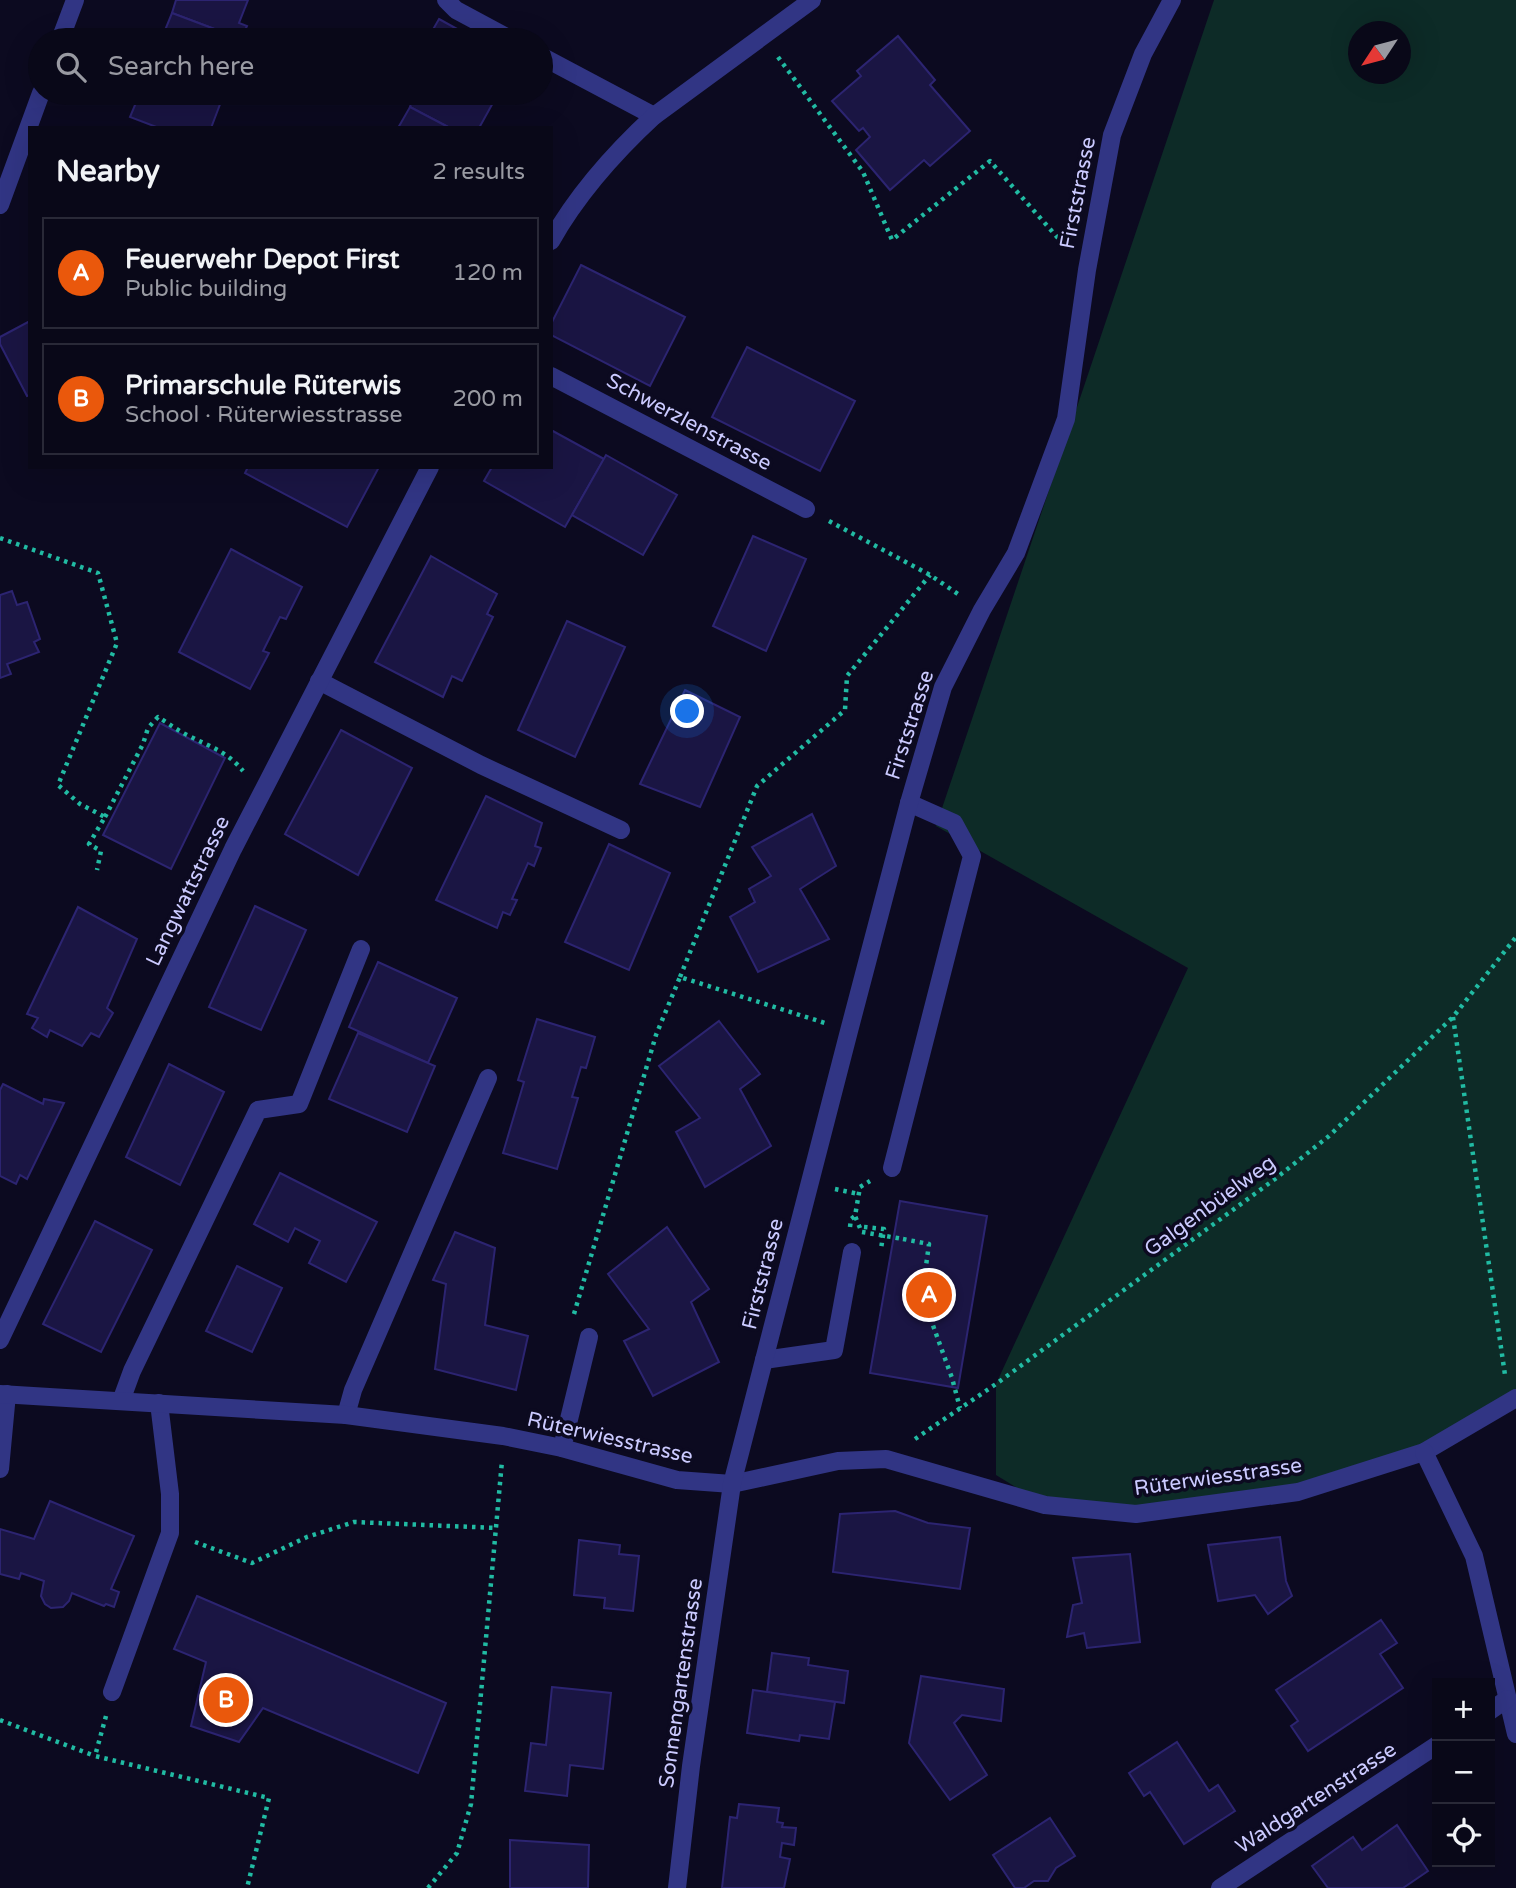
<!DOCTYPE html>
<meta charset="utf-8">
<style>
body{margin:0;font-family:"Varela Round",sans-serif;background:#121121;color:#f1f3f6}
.controls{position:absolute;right:21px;bottom:21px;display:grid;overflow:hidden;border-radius:0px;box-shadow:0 7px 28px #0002}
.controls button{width:63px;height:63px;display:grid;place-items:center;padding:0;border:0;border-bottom:2px solid #292937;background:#090818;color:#f1f3f6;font:35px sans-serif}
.compass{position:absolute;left:1348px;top:21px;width:63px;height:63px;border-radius:50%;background:#090818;box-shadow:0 7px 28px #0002;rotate:234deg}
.you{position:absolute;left:688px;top:712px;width:24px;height:24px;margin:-18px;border:5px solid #fff;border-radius:50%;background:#1a73e8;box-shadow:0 0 0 10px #1a73e833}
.badge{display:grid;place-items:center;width:46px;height:46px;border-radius:50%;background:#ea580c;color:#fff;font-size:23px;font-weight:700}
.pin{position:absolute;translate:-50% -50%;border:4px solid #fff;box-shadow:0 2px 7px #0006}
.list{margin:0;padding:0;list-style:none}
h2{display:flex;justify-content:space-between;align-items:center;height:91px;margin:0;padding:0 28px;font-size:30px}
h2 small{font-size:23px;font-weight:400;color:#999aa2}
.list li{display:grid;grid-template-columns:46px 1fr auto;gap:21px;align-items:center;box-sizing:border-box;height:112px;margin:0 14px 14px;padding:0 14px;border:2px solid #292937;border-radius:0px}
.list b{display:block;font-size:26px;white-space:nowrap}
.list p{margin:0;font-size:23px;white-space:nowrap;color:#999aa2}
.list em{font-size:23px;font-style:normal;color:#999aa2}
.icon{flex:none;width:38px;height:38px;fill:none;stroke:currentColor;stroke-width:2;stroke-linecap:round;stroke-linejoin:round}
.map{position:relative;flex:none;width:1516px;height:1888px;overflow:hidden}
.search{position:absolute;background:#090818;box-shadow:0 7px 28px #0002;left:28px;top:28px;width:525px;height:77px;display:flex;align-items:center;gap:18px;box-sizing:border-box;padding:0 24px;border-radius:38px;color:#999aa2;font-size:26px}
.panel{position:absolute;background:#090818;box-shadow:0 7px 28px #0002;left:28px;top:126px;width:525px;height:343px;border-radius:0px}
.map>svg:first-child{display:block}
</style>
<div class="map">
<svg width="1516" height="1888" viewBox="0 0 1516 1888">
<rect width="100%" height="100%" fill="#0c0a20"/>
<!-- green -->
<path fill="#0d2b27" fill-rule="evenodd" d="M1214,0h302v1398l-92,54 -126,40 -162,22 -91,-9 -49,-30v-91l192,-416 -252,-142zM1358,32h42v42h-42z"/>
<!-- building -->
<g fill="#1a1543" stroke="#2c2471" stroke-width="2">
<polygon points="176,0 248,0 239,23 247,26 241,39 172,13"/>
<polygon points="172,13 241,39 241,40 161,40"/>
<polygon points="439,19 477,40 427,40"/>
<polygon points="898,36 935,80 930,85 970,131 930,166 924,160 890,190 856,150 870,137 863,128 859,131 832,101 861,76 857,71"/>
<polygon points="140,93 215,93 214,96 222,99 211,128 159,128 130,117"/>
<polygon points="407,93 483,93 494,101 479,128 450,128 410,107 413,96"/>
<polygon points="410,107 450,128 398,128"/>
<polygon points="581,265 685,317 650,386 551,335 551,324"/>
<polygon points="30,321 30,395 27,396 0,344 0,337"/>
<polygon points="747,347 855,401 820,471 712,417"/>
<polygon points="551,430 604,459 565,527 484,481 492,467 551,467"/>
<polygon points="606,455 677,495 643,555 572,515"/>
<polygon points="248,467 379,467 347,527 245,473"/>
<polygon points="753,536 806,559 766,651 713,626"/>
<polygon points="231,549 302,587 286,619 280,617 263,651 269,653 250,689 179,652"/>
<polygon points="431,556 497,594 487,614 493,617 462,681 452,676 443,697 375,662"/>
<polygon points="12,591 17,605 27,602 40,639 34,642 39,652 7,664 11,674 0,678 0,595"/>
<polygon points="567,621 625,647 575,757 518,730"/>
<polygon points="685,690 740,717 700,807 640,784"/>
<polygon points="160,723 225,758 171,869 103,835"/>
<polygon points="341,730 412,768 358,875 285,834"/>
<polygon points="486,796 542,823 535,846 541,848 534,866 528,863 512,899 517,900 510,915 503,912 497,928 436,900"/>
<polygon points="812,814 836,866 800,889 829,939 758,972 730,917 755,902 749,889 771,876 752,847"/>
<polygon points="609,844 670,873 629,970 565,942"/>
<polygon points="255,906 306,930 261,1030 209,1007"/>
<polygon points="78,907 137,939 107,1008 113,1013 99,1037 91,1033 82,1046 50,1030 47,1037 32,1028 38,1018 27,1014"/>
<polygon points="378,962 457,998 428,1063 349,1027"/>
<polygon points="537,1019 595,1037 586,1068 581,1067 572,1097 578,1098 557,1169 503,1153 524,1082 518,1080"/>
<polygon points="719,1021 760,1074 740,1089 771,1146 705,1187 676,1132 700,1118 659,1066"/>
<polygon points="358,1033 435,1066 407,1132 329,1099"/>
<polygon points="169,1064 224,1092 180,1185 126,1157"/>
<polygon points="3,1084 43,1104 44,1099 64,1103 27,1179 20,1175 16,1184 0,1176 0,1090"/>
<polygon points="280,1173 377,1222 346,1282 309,1263 320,1241 295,1228 288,1242 254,1224"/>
<polygon points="900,1201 987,1216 958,1388 870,1373"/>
<polygon points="95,1221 152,1250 101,1352 43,1324"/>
<polygon points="667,1227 709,1289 691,1302 719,1362 653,1396 624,1341 649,1329 608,1274"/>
<polygon points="455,1232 495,1248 485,1325 528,1336 516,1390 435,1369 446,1284 433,1280"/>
<polygon points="237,1266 282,1288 252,1352 206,1331"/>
<polygon points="50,1501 134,1536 111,1589 119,1592 114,1607 106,1604 104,1606 72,1593 69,1601 63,1607 51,1608 45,1604 41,1596 44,1581 21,1573 19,1579 0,1574 0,1529 34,1539"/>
<polygon points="895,1511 928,1523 970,1528 960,1589 833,1572 840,1514"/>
<polygon points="1280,1537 1286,1581 1292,1596 1268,1614 1255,1595 1218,1601 1208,1545"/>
<polygon points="579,1540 620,1545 619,1554 639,1556 633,1611 604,1608 605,1598 574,1595"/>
<polygon points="1130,1554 1140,1642 1087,1648 1084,1633 1067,1637 1073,1605 1082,1603 1073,1558"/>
<polygon points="197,1596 446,1703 418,1773 263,1708 239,1742 191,1726 206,1662 174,1649"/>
<polygon points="1381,1620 1397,1643 1380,1654 1403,1688 1308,1751 1291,1726 1298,1721 1276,1690"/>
<polygon points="772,1653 809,1658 808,1665 848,1671 844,1703 767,1692"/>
<polygon points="921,1676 1004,1689 1001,1721 962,1715 954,1723 987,1775 950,1800 909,1743"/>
<polygon points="552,1687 611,1693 603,1769 570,1765 567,1796 525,1791 531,1743 546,1745"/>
<polygon points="753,1690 835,1702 829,1739 800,1735 799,1741 747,1733"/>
<polygon points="1177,1742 1209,1791 1218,1785 1235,1811 1184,1844 1150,1792 1144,1796 1129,1773"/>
<polygon points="739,1804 779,1808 777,1822 783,1823 782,1827 796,1828 794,1845 782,1843 780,1857 790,1859 784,1888 722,1888 730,1817 737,1818"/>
<polygon points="1050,1818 1075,1856 1056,1868 1048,1881 1034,1881 1024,1888 1015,1888 993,1855"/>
<polygon points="1397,1825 1428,1871 1403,1888 1328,1888 1312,1866 1353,1837 1362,1850"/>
<polygon points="510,1840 589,1845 588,1888 510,1888"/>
</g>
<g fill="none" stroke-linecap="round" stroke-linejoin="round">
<!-- path -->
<g stroke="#21bba3" stroke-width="4.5" stroke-dasharray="3.5 5" stroke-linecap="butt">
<polyline points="778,57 863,172 892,240 990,161 1065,246"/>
<polyline points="829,521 930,575 961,596"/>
<polyline points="0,538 98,573 117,643 58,785 80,804 105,817 89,844 101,851 97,870"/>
<path d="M105,817l38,-73 5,-16 10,-11c10,6 19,13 29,18 21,11 40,16 56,36"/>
<polyline points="680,977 757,786 845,710 847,676 930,575"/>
<polyline points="1453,1017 1505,1375"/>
<polyline points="835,1189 859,1194"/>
<polyline points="850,1227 851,1219 855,1216"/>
<polyline points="864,1227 884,1229 881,1249"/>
<polyline points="860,1228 855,1216 860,1187 870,1181"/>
<polyline points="903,1239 929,1244 922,1295 952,1378 960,1408"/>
<polyline points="574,1314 656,1035 680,977 825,1023"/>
<polyline points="915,1439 996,1384 1275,1179 1329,1136 1453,1017 1516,937"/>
<polyline points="195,1542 252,1563 307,1537 354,1522 497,1528"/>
<polyline points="106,1716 95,1756 269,1798 247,1888"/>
<polyline points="0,1720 95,1756"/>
<polyline points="428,1888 457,1853 471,1804 502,1461"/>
</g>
<!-- lane -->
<g stroke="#313584" stroke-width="18">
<polyline points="446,0 456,10 512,40"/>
<polyline points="541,56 654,116"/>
<polyline points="319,681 481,765 621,830"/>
<polyline points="892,1168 972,856 954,823 909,803"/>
<polyline points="764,1360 834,1350 852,1252"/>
<polyline points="121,1401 132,1371 258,1110 299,1104 361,949"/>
<polyline points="346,1415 353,1390 488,1078"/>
<polyline points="562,1448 589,1337"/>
<polyline points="0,1469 7,1394"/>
<polyline points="112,1692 170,1533 170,1494 159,1403"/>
</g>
<!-- street -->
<g stroke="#313584" stroke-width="18">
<polyline points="60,40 75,0"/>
<polyline points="0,205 41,93"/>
<path d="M551,241c26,-46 64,-89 103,-125l158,-116"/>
<polyline points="551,376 806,509"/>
<polyline points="0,1340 233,849 430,467"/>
<polyline points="0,1394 346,1415 503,1436 562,1448 677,1480 732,1484 838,1461 886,1459 1045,1505 1136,1514 1298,1492 1424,1452 1516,1398"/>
<polyline points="1424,1452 1474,1556 1516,1734"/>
<polyline points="1490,1711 1507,1699"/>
<polyline points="677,1888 691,1766 732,1484 849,1031 909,803 943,687 982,610 1016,553 1066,419 1087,270 1112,135 1143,54 1172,0"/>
<polyline points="1220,1888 1437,1745"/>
</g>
<!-- path-bridge -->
<polyline stroke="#21bba3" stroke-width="4.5" stroke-dasharray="3.5 5" stroke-linecap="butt" points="862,1232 903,1239"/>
</g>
<g text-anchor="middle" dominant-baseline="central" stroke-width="7" stroke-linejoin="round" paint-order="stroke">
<!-- street labels -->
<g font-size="21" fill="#cbcaff" stroke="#0c0a20">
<text transform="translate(1078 193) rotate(-79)">Firststrasse</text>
<text transform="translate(689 422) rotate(28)">Schwerzlenstrasse</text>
<text transform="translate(910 725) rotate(-72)">Firststrasse</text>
<text transform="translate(188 891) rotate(-64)">Langwattstrasse</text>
<text transform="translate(1210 1206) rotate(-36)">Galgenbüelweg</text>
<text transform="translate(763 1274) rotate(-76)">Firststrasse</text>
<text transform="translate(610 1438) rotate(13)">Rüterwiesstrasse</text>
<text transform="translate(1218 1477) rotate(-8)">Rüterwiesstrasse</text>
<text transform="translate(681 1683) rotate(-82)">Sonnengartenstrasse</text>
<text transform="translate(1316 1798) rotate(-33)">Waldgartenstrasse</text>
</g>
</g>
</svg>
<div class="controls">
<button>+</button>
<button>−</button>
<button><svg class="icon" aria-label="locate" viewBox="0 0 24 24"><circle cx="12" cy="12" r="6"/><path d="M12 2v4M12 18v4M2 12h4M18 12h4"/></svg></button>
</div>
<svg class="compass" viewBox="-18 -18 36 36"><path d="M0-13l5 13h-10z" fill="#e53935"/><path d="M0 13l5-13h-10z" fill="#999aa2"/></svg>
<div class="you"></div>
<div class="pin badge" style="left:929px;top:1295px">A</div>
<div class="pin badge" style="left:226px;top:1700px">B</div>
<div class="search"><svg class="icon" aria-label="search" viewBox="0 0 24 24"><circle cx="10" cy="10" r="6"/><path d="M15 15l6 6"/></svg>Search here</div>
<section class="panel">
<h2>Nearby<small>2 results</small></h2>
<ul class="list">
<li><span class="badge">A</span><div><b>Feuerwehr Depot First</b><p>Public building</p></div><em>120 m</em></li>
<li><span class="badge">B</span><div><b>Primarschule Rüterwis</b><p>School · Rüterwiesstrasse</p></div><em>200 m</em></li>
</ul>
</section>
</div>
